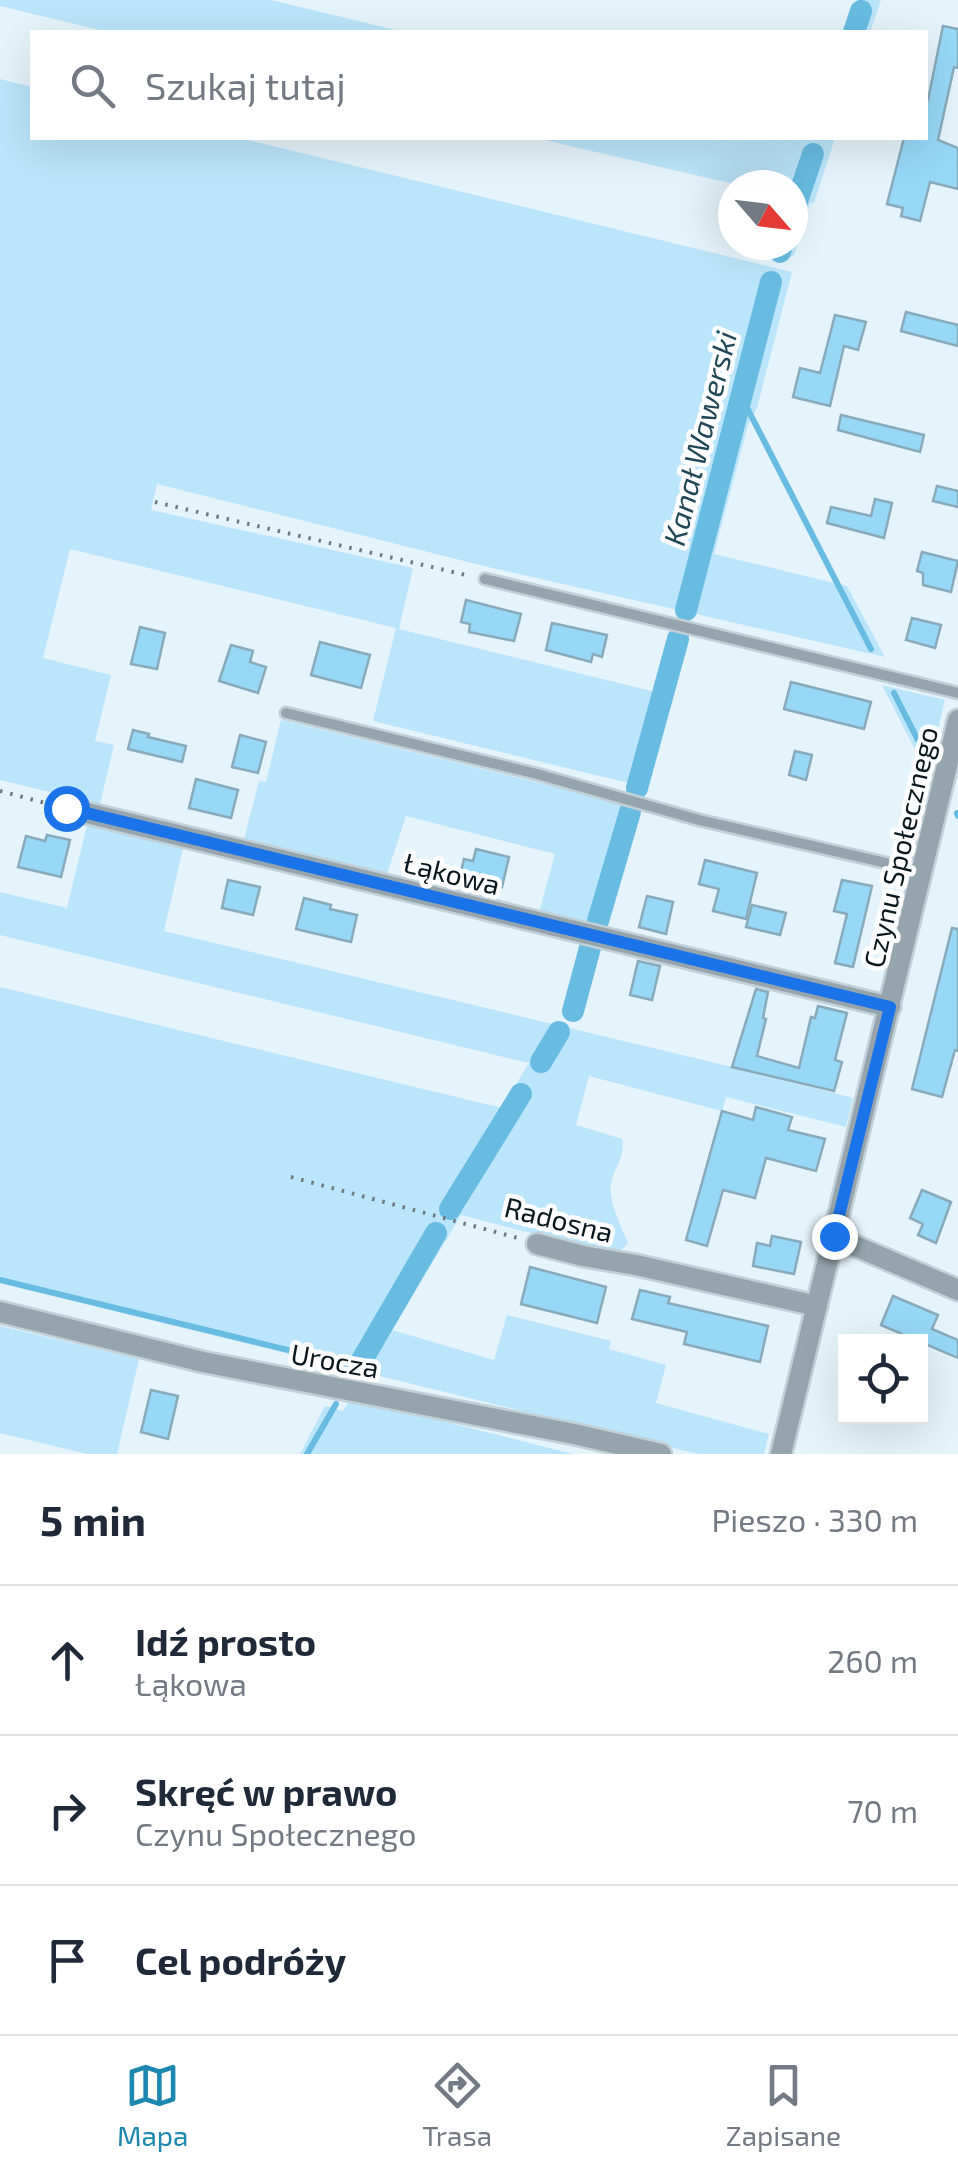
<!DOCTYPE html>
<html lang="pl">
<meta charset="utf-8">
<style>
body{margin:0;font-family:"Exo 2",sans-serif;background:#f2f2f3;color:#1f2937}
.controls{position:absolute;right:30px;bottom:30px;display:grid;overflow:hidden;border-radius:0px;box-shadow:0 10px 40px #0002}
.controls button{width:90px;height:90px;display:grid;place-items:center;padding:0;border:0;border-bottom:2px solid #e0e1e3;background:#fff;color:#1f2937;font:50px sans-serif}
.compass{position:absolute;left:718px;top:170px;width:90px;height:90px;border-radius:50%;background:#fff;box-shadow:0 10px 40px #0002;rotate:118deg}
.stop{position:absolute;width:30px;height:30px;margin:-22px;border:8px solid #1a73e8;border-radius:50%;background:#fff}
.stop.end{background:#1a73e8;border-color:#fff;box-shadow:0 2px 10px #0008}
.list{margin:0;padding:0;list-style:none}
h2{display:flex;justify-content:space-between;align-items:center;height:130px;margin:0;padding:0 40px;font-size:42px}
h2 small{font-size:32px;font-weight:400;color:#747a83}
.list li{display:grid;grid-template-columns:65px 1fr auto;gap:30px;align-items:center;box-sizing:border-box;height:150px;padding:0 40px;border-top:2px solid #e0e1e3}
.list b{display:block;font-size:38px;white-space:nowrap}
.list p{margin:0;font-size:32px;white-space:nowrap;color:#747a83}
.list em{font-size:32px;font-style:normal;color:#747a83}
.icon{flex:none;width:55px;height:55px;fill:none;stroke:currentColor;stroke-width:2;stroke-linecap:round;stroke-linejoin:round}
.map{position:relative;flex:none;width:958px;height:1454px;overflow:hidden}
.search{position:absolute;background:#fff;box-shadow:0 10px 40px #0002;left:30px;right:30px;top:30px;height:110px;display:flex;align-items:center;gap:25px;box-sizing:border-box;padding:0 35px;border-radius:0px;color:#747a83;font-size:38px}
.sheet{height:580px;background:#fff}
nav{display:flex;justify-content:space-around;align-items:center;box-sizing:border-box;height:140px;border-top:2px solid #e0e1e3;background:#fff;font-size:28px;color:#747a83}
nav a{display:grid;justify-items:center;gap:5px}
nav .on{color:#1c87af}
.map>svg:first-child{display:block}
</style>
<div class="map">
<svg width="958" height="1454" viewBox="0 0 958 1454">
<rect width="100%" height="100%" fill="#e5f3fa"/>
<!-- green -->
<g fill="#bbe5fa">
<polygon points="0,0 271,0 404,32 108,32 0,6"/>
<polygon points="858,0 881,0 870,32 848,32"/>
<polygon points="0,79 32,87 32,138 240,138 792,272 757,408 748,425 714,554 847,586 885,657 488,567 157,484 151,510 413,568 399,629 655,692 671,633 687,637 645,787 373,721 396,628 70,549 43,658 111,675 95,741 114,745 100,804 0,780"/>
<polygon points="536,138 835,138 814,203 810,203 794,255 788,258 776,251 778,245 793,245 793,185 738,185"/>
<polygon points="882,685 945,700 927,773"/>
<polygon points="281,720 639,807 602,929 538,916 555,854 406,816 387,874 244,839 259,781 266,782"/>
<path d="M87,825l96,23 -19,83 564,135 125,32 -7,29 -120,-30 -4,14 -133,-35 -13,49 46,14c3,17 -5,24 -10,40 -6,20 9,46 16,64l-12,12 -155,-40 -69,115 102,30 13,-45 104,26 -2,8 57,16 -10,38 113,31 -5,20h-66l-698,-171v-296l502,121 27,-45 -529,-128v-43l67,16z"/>
<polygon points="0,1326 139,1359 117,1454 87,1454 0,1433"/>
<polygon points="351,1398 573,1454 300,1454 325,1406 343,1411"/>
</g>
<g fill="none" stroke-linecap="round" stroke-linejoin="round">
<!-- stream -->
<g stroke="#68bce2" stroke-width="6">
<polyline points="742,398 871,649"/>
<polyline points="894,693 929,762"/>
<polyline points="957,813 958,816"/>
<polyline points="0,1280 358,1367 353,1376"/>
<polyline points="307,1454 336,1404"/>
</g>
<!-- canal -->
<g stroke="#68bce2" stroke-width="22">
<polyline points="854,32 861,11"/>
<polyline points="793,213 813,154"/>
<polyline points="780,252 782,245"/>
<polyline points="686,610 771,282"/>
<polyline points="637,788 678,639"/>
<polyline points="598,921 630,812"/>
<polyline points="573,1011 591,944"/>
<polyline points="541,1062 559,1032"/>
<polyline points="450,1209 521,1094"/>
<polyline points="358,1367 436,1233"/>
</g>
</g>
<!-- building -->
<g fill="#97d8f7" stroke="#8ab" stroke-width="2.5">
<polygon points="943,26 958,29 958,68 954,67 938,140 958,148 958,189 930,182 920,221 901,216 903,208 887,204 904,138 926,138 926,99 928,100"/>
<polygon points="906,312 958,325 958,346 901,331"/>
<polygon points="835,315 866,322 858,350 844,346 830,406 793,397 800,368 820,373"/>
<polygon points="841,415 924,435 920,452 838,430"/>
<polygon points="937,486 958,491 958,507 933,501"/>
<polygon points="875,499 892,503 884,538 827,523 831,507 871,516"/>
<polygon points="922,552 958,561 951,592 923,585 923,573 917,571"/>
<polygon points="466,600 521,614 514,641 469,632 470,624 461,622"/>
<polygon points="912,618 941,625 935,648 906,640"/>
<polygon points="552,623 607,635 602,657 593,654 591,662 546,650"/>
<polygon points="140,627 165,633 157,669 131,664"/>
<polygon points="320,642 370,655 361,688 311,675"/>
<polygon points="231,645 253,651 250,662 266,667 258,693 219,681"/>
<polygon points="791,682 871,702 864,729 784,709"/>
<polygon points="133,730 149,734 148,737 186,746 182,762 128,749"/>
<polygon points="240,735 266,742 258,773 232,767"/>
<polygon points="795,751 812,755 806,780 789,775"/>
<polygon points="196,779 238,790 231,818 189,808"/>
<polygon points="47,835 70,840 61,877 18,867 26,836 45,841"/>
<polygon points="476,849 509,857 502,887 460,876 464,859 473,861"/>
<polygon points="705,860 757,873 746,919 713,911 719,889 699,884"/>
<polygon points="228,880 260,887 253,915 222,908"/>
<polygon points="842,880 872,886 853,967 835,963 847,914 834,911"/>
<polygon points="647,896 673,902 666,934 639,927"/>
<polygon points="304,898 331,905 330,909 357,915 351,942 296,929"/>
<polygon points="752,905 786,913 780,935 746,927"/>
<polygon points="952,928 958,929 958,1051 955,1050 942,1097 912,1089"/>
<polygon points="638,961 660,966 652,1000 630,995"/>
<polygon points="756,989 768,992 763,1018 766,1019 757,1056 799,1068 811,1017 815,1018 818,1006 847,1013 835,1060 842,1062 834,1091 732,1067"/>
<polygon points="756,1107 792,1117 788,1130 825,1139 816,1171 766,1158 755,1198 723,1190 707,1246 686,1240 722,1111 753,1120"/>
<polygon points="922,1190 951,1202 936,1243 918,1235 923,1224 910,1218"/>
<polygon points="772,1236 801,1242 794,1274 753,1266 757,1243 770,1246"/>
<polygon points="530,1267 606,1287 597,1323 521,1304"/>
<polygon points="640,1290 670,1297 668,1303 768,1326 760,1362 684,1344 687,1332 632,1319"/>
<polygon points="893,1296 938,1315 932,1329 958,1340 958,1358 881,1325"/>
<polygon points="151,1390 178,1396 168,1439 141,1432"/>
</g>
<g fill="none" stroke-linecap="round" stroke-linejoin="round">
<defs>
<g id="lane">
<polyline points="485,579 958,693"/>
<polyline points="286,713 537,774 699,820 921,871"/>
</g>
<g id="street">
<polyline points="66,808 890,1007"/>
<polyline points="834,1237 958,1290"/>
<polyline points="537,1244 583,1256 636,1265 817,1306"/>
<polyline points="0,1312 203,1362 574,1434 661,1454"/>
<polyline points="781,1454 958,720"/>
</g>
</defs>
<!-- lane casing -->
<use href="#lane" stroke="#c2d0d7" stroke-width="15"/>
<!-- street casing -->
<use href="#street" stroke="#c2d0d7" stroke-width="25"/>
<!-- path -->
<g stroke="#6d7a81" stroke-width="4" stroke-dasharray="2.5 8" stroke-linecap="butt">
<polyline points="155,502 470,576"/>
<polyline points="0,791 49,804"/>
<polyline points="291,1177 518,1238"/>
</g>
<!-- lane -->
<use href="#lane" stroke="#96a5ad" stroke-width="10"/>
<!-- street -->
<use href="#street" stroke="#96a5ad" stroke-width="20"/>
</g>
<g fill="none" stroke-linecap="round" stroke-linejoin="round">
<!-- route -->
<polyline stroke="#1a73e8" stroke-width="12" points="66,808 890,1007 834,1236"/>
</g>
<g text-anchor="middle" dominant-baseline="central" stroke-width="9" stroke-linejoin="round" paint-order="stroke">
<!-- street labels -->
<g font-size="28" fill="#0a171d" stroke="#fefefe">
<text transform="translate(900 847) rotate(-77)">Czynu Społecznego</text>
<text transform="translate(452 873) rotate(14)">Łąkowa</text>
<text transform="translate(559 1219) rotate(14)">Radosna</text>
<text transform="translate(335 1360) rotate(10)">Urocza</text>
</g>
<!-- water labels -->
<g font-size="30" font-style="italic" fill="#214757" stroke="#fefefe">
<text transform="translate(699 438) rotate(-76)">Kanał Wawerski</text>
</g>
</g>
</svg>
<div class="controls">
<button><svg class="icon" aria-label="locate" viewBox="0 0 24 24"><circle cx="12" cy="12" r="6"/><path d="M12 2v4M12 18v4M2 12h4M18 12h4"/></svg></button>
</div>
<svg class="compass" viewBox="-18 -18 36 36"><path d="M0-13l5 13h-10z" fill="#e53935"/><path d="M0 13l5-13h-10z" fill="#747a83"/></svg>
<div class="stop" style="left:66px;top:808px"></div>
<div class="stop end" style="left:834px;top:1236px"></div>
<div class="search"><svg class="icon" aria-label="search" viewBox="0 0 24 24"><circle cx="10" cy="10" r="6"/><path d="M15 15l6 6"/></svg>Szukaj tutaj</div>
</div>
<section class="sheet">
<h2>5 min<small>Pieszo · 330 m</small></h2>
<ul class="list">
<li><svg class="icon" aria-label="ahead" viewBox="0 0 24 24"><path d="M12 20V5M6 11l6-6 6 6"/></svg><div><b>Idź prosto</b><p>Łąkowa</p></div><em>260 m</em></li>
<li><svg class="icon" aria-label="right" viewBox="0 0 24 24"><path d="M7 20v-9h11M14 6l5 5-5 5"/></svg><div><b>Skręć w prawo</b><p>Czynu Społecznego</p></div><em>70 m</em></li>
<li><svg class="icon" aria-label="arrive" viewBox="0 0 24 24"><path d="M6 21V4h12l-3 4 3 4H6"/></svg><div><b>Cel podróży</b></div></li>
</ul>
</section>
<nav>
<a class="on"><svg class="icon" aria-label="map" viewBox="0 0 24 24"><path d="M3 6l6-2 6 2 6-2v14l-6 2-6-2-6 2zM9 4v14M15 6v14"/></svg>Mapa</a>
<a><svg class="icon" aria-label="directions" viewBox="0 0 24 24"><path d="M12 3l9 9-9 9-9-9zM9 14v-3h6M13 9l2 2-2 2"/></svg>Trasa</a>
<a><svg class="icon" aria-label="saved" viewBox="0 0 24 24"><path d="M7 4h10v16l-5-4-5 4z"/></svg>Zapisane</a>
</nav>
